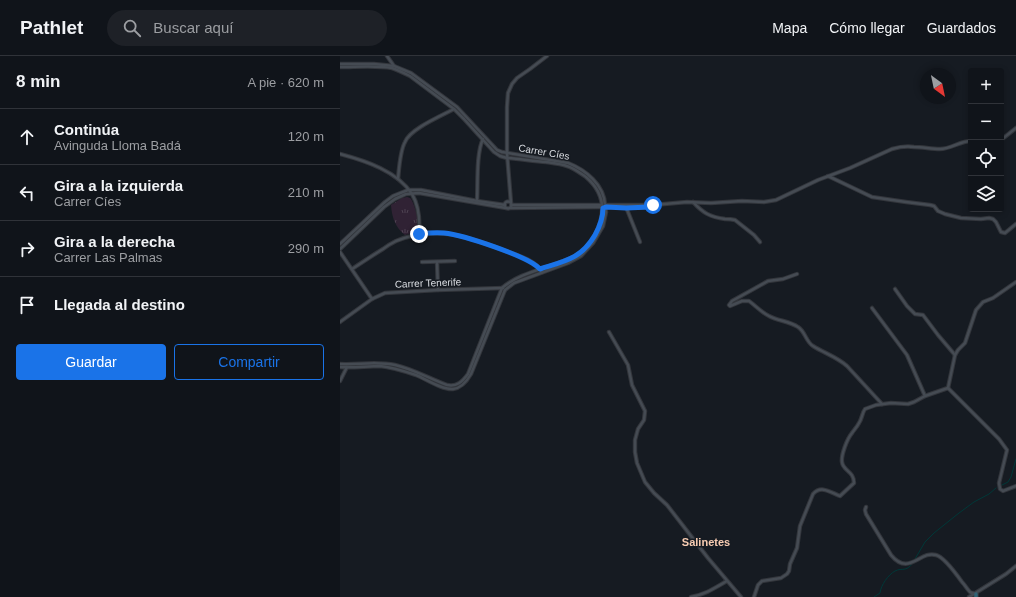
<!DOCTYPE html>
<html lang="es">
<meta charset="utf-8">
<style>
body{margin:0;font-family:Arial,sans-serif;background:#1e2127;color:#f1f3f6}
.controls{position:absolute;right:12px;top:12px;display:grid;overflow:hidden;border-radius:4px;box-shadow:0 2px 6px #0003}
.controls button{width:36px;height:36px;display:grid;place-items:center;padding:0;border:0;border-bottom:1px solid #303339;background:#10141a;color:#f1f3f6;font:20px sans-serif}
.compass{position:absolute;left:580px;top:12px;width:36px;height:36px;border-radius:50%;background:#10141a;box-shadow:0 2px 6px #0003;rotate:147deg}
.stop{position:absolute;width:12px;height:12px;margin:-9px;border:3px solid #1a73e8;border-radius:50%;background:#fff}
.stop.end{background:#1a73e8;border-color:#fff;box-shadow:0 1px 4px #0008}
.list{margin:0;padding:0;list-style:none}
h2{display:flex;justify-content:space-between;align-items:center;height:52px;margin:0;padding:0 16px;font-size:17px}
h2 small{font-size:13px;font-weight:400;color:#9c9ea2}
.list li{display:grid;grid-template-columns:26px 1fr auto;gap:12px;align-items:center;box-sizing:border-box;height:56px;padding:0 16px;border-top:1px solid #303339}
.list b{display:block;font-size:15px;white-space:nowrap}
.list p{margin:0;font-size:13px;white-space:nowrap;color:#9c9ea2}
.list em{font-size:13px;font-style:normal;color:#9c9ea2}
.actions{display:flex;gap:8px;padding:12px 16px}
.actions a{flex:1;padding:9px 0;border:1px solid #1a73e8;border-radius:4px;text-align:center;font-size:14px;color:#1a73e8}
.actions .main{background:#1a73e8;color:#fff}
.icon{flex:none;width:22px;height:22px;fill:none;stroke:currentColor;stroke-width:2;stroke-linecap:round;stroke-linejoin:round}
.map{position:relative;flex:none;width:676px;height:541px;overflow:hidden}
header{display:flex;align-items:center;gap:24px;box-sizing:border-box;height:56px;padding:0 20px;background:#10141a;border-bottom:1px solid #303339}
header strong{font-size:19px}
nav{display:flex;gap:22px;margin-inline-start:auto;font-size:14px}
.search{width:280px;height:36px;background:#1e2127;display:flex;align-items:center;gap:10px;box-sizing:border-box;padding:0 14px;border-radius:22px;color:#9c9ea2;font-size:15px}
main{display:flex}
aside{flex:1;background:#10141a}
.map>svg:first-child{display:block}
</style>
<header>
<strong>Pathlet</strong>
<div class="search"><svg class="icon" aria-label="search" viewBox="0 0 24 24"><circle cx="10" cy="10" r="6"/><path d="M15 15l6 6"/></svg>Buscar aquí</div>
<nav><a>Mapa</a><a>Cómo llegar</a><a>Guardados</a></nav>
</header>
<main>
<aside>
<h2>8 min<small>A pie · 620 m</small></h2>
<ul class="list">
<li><svg class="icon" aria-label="ahead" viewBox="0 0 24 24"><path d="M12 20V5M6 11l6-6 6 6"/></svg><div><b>Continúa</b><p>Avinguda Lloma Badá</p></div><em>120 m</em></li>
<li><svg class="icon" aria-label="left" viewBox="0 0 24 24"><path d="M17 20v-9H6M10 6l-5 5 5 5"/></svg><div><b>Gira a la izquierda</b><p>Carrer Cíes</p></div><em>210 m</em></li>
<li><svg class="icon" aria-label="right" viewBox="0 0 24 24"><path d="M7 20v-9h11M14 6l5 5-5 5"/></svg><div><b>Gira a la derecha</b><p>Carrer Las Palmas</p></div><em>290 m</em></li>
<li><svg class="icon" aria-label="arrive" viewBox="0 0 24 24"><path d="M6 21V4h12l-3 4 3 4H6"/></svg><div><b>Llegada al destino</b></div></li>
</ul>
<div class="actions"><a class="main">Guardar</a><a>Compartir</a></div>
</aside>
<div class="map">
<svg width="676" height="541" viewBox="0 0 676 541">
<defs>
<pattern id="park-tufts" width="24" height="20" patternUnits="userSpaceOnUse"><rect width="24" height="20" fill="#302234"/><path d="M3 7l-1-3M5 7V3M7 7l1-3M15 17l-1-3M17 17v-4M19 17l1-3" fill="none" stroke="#4d4251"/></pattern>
</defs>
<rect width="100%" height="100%" fill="#161b22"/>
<!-- park -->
<path fill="url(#park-tufts)" d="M67,141c3,1 4,1 5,4 3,5 8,23 4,28 -2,4 -7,5 -11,6 -10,-8 -13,-18 -14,-30l11,-7z"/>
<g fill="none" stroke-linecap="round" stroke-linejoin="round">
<!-- stream -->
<g stroke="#003838" stroke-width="1">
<polyline points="662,429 668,426 671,421 676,403"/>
<polyline points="575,503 585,486 594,477 619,457 634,446 649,438 656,432"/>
<path d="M534,541l6,-4c1,-8 8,-18 15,-22 8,-4 10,2 18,-8"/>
</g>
<defs>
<g id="street">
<polyline points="47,0 54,10"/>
<path d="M0,8h34l20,2 17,7 46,34 40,43 5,2 66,11c18,7 36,22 37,42"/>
<path d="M0,11c16,0 36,-2 52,1 6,2 12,5 18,8l44,33 10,10 30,33 6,4 7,2c13,1 26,3 39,4 7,1 15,2 21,4 7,2 13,7 19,11 20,17 20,38 8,60 -3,5 -7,10 -11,14 -7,6 -17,9 -25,12 -19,7 -41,12 -56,25l-34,86c-6,8 -11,13 -21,11 -17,-6 -34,-16 -52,-20 -18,-4 -37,0 -55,-1"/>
<polyline points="661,84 676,72"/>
<path d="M0,98c26,7 57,17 72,40 7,12 8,27 7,40"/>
<polyline points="488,120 532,141 566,146 590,149 594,150 598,155 605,158 621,162 641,163 649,162 653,163 656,166 661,176 665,177 676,168"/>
<path d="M58,123c1,-10 2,-28 7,-37 5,-13 36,-26 49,-33"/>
<path d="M137,145c1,-16 -1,-48 6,-62"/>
<circle cx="168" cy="149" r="3.5"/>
<path d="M353,146c10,11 17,15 32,17 4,0 6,0 10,1l19,15 6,7"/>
<polyline points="171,147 167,97 167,51 168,37 172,28 177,22 190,13 207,0"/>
<polyline points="171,149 262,149"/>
<path d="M265,149h48l34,-3 24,1 31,-2 22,1 12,-2 42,-20 32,-12 42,-19c7,-2 15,-3 22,-2 9,0 17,2 26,2 11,0 20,-8 31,-8"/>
<polyline points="286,151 300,186"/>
<polyline points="170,152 262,151"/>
<polyline points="265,152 266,151 287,152 311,151 313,149"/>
<polyline points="0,188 45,146 53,140 68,134 81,134 137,145 165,149"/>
<polyline points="0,193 44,151 55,143 66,138 79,137 166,152"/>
<polyline points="0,196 32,243"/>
<polyline points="82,206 115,205"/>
<polyline points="97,206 98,234"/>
<path d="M12,213c11,-7 21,-14 31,-20 4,-3 9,-6 13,-8 37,-16 71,-5 107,9 13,5 31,9 39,22"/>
<path d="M457,218l-14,5 -15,2 -36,20 -3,4 1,1 12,-5h7c7,5 12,11 20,15 9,5 20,5 29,11 7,4 8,15 15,19 11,7 24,11 34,20l35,38"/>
<polyline points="555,233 567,250 575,258 583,259 598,279 615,299"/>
<polyline points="165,234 174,227 228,207 241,200 253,187 263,170 266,156 265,152"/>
<polyline points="532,252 567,299 585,340"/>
<polyline points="0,266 32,243 45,237 98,234 163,232"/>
<polyline points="269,276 288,309 292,329 305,355 304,364 298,373 295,384 295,396 297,407 305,426 314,437 327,449 368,502 401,541"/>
<path d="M0,311c13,1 27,-1 40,-1 12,1 24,5 36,9 10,4 26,15 37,14 9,-1 14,-8 18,-15l34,-84"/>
<polyline points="0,325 7,311"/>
<polyline points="608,332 615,299 618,294 625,287 636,254 643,246 653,242 676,226"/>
<path d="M526,451l-1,3 1,4 25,41c18,22 29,-5 45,0 8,2 21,20 26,27 3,3 5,7 8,10 1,1 4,1 6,2"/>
<path d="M351,541c15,-3 22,-8 36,-16"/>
<path d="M414,541l4,-12 4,-4 19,-3 6,-4 2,-3 1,-7 7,-16 3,-22 13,-32c8,-9 17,-2 27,2l14,-13c0,-12 -11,-12 -12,-21 -1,-7 5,-23 10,-29 2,-3 5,-6 7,-10 3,-4 3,-10 6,-14l11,-4 15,-2 17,1 6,-2 11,-6 23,-8 51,51 8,11 -8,33 1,6 3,2 13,-5"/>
<polyline points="629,541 666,518 676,510"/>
</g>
<polyline id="secondary" points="636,538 636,541"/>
</defs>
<!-- street casing -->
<use href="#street" stroke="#33363c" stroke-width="4.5"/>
<!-- secondary casing -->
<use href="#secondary" stroke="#33363c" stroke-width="5.5"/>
<!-- street -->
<use href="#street" stroke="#454b53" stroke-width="2.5"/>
<!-- secondary -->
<use href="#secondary" stroke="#316375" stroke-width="3.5"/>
</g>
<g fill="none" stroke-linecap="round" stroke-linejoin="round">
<!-- route -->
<path stroke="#1a73e8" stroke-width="5" d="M79,178c8,-1 16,-2 25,-1 19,2 84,23 96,36 25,-8 41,-10 55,-34 5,-9 8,-17 8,-27l3,-1 20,1 24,-1 3,-2"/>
</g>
<g text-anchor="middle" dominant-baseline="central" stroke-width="3" stroke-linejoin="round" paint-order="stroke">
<!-- street labels -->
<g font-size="10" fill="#dcdfe4" stroke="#161b22">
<text transform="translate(204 96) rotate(10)">Carrer Cíes</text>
<text transform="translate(88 227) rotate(-2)">Carrer Tenerife</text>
</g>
<!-- neighbourhood labels -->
<g font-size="11" font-weight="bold" fill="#f7ccb2" stroke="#161b22">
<text x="366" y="486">Salinetes</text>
</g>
</g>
</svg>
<div class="controls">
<button>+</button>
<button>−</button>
<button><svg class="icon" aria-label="locate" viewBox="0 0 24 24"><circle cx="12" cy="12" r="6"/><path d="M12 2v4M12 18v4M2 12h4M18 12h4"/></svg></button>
<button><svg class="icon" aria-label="layers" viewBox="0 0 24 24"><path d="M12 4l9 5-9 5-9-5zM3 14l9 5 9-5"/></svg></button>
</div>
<svg class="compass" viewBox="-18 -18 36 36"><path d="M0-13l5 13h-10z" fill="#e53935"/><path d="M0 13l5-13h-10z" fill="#9c9ea2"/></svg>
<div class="stop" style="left:313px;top:149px"></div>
<div class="stop end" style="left:79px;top:178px"></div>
</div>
</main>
